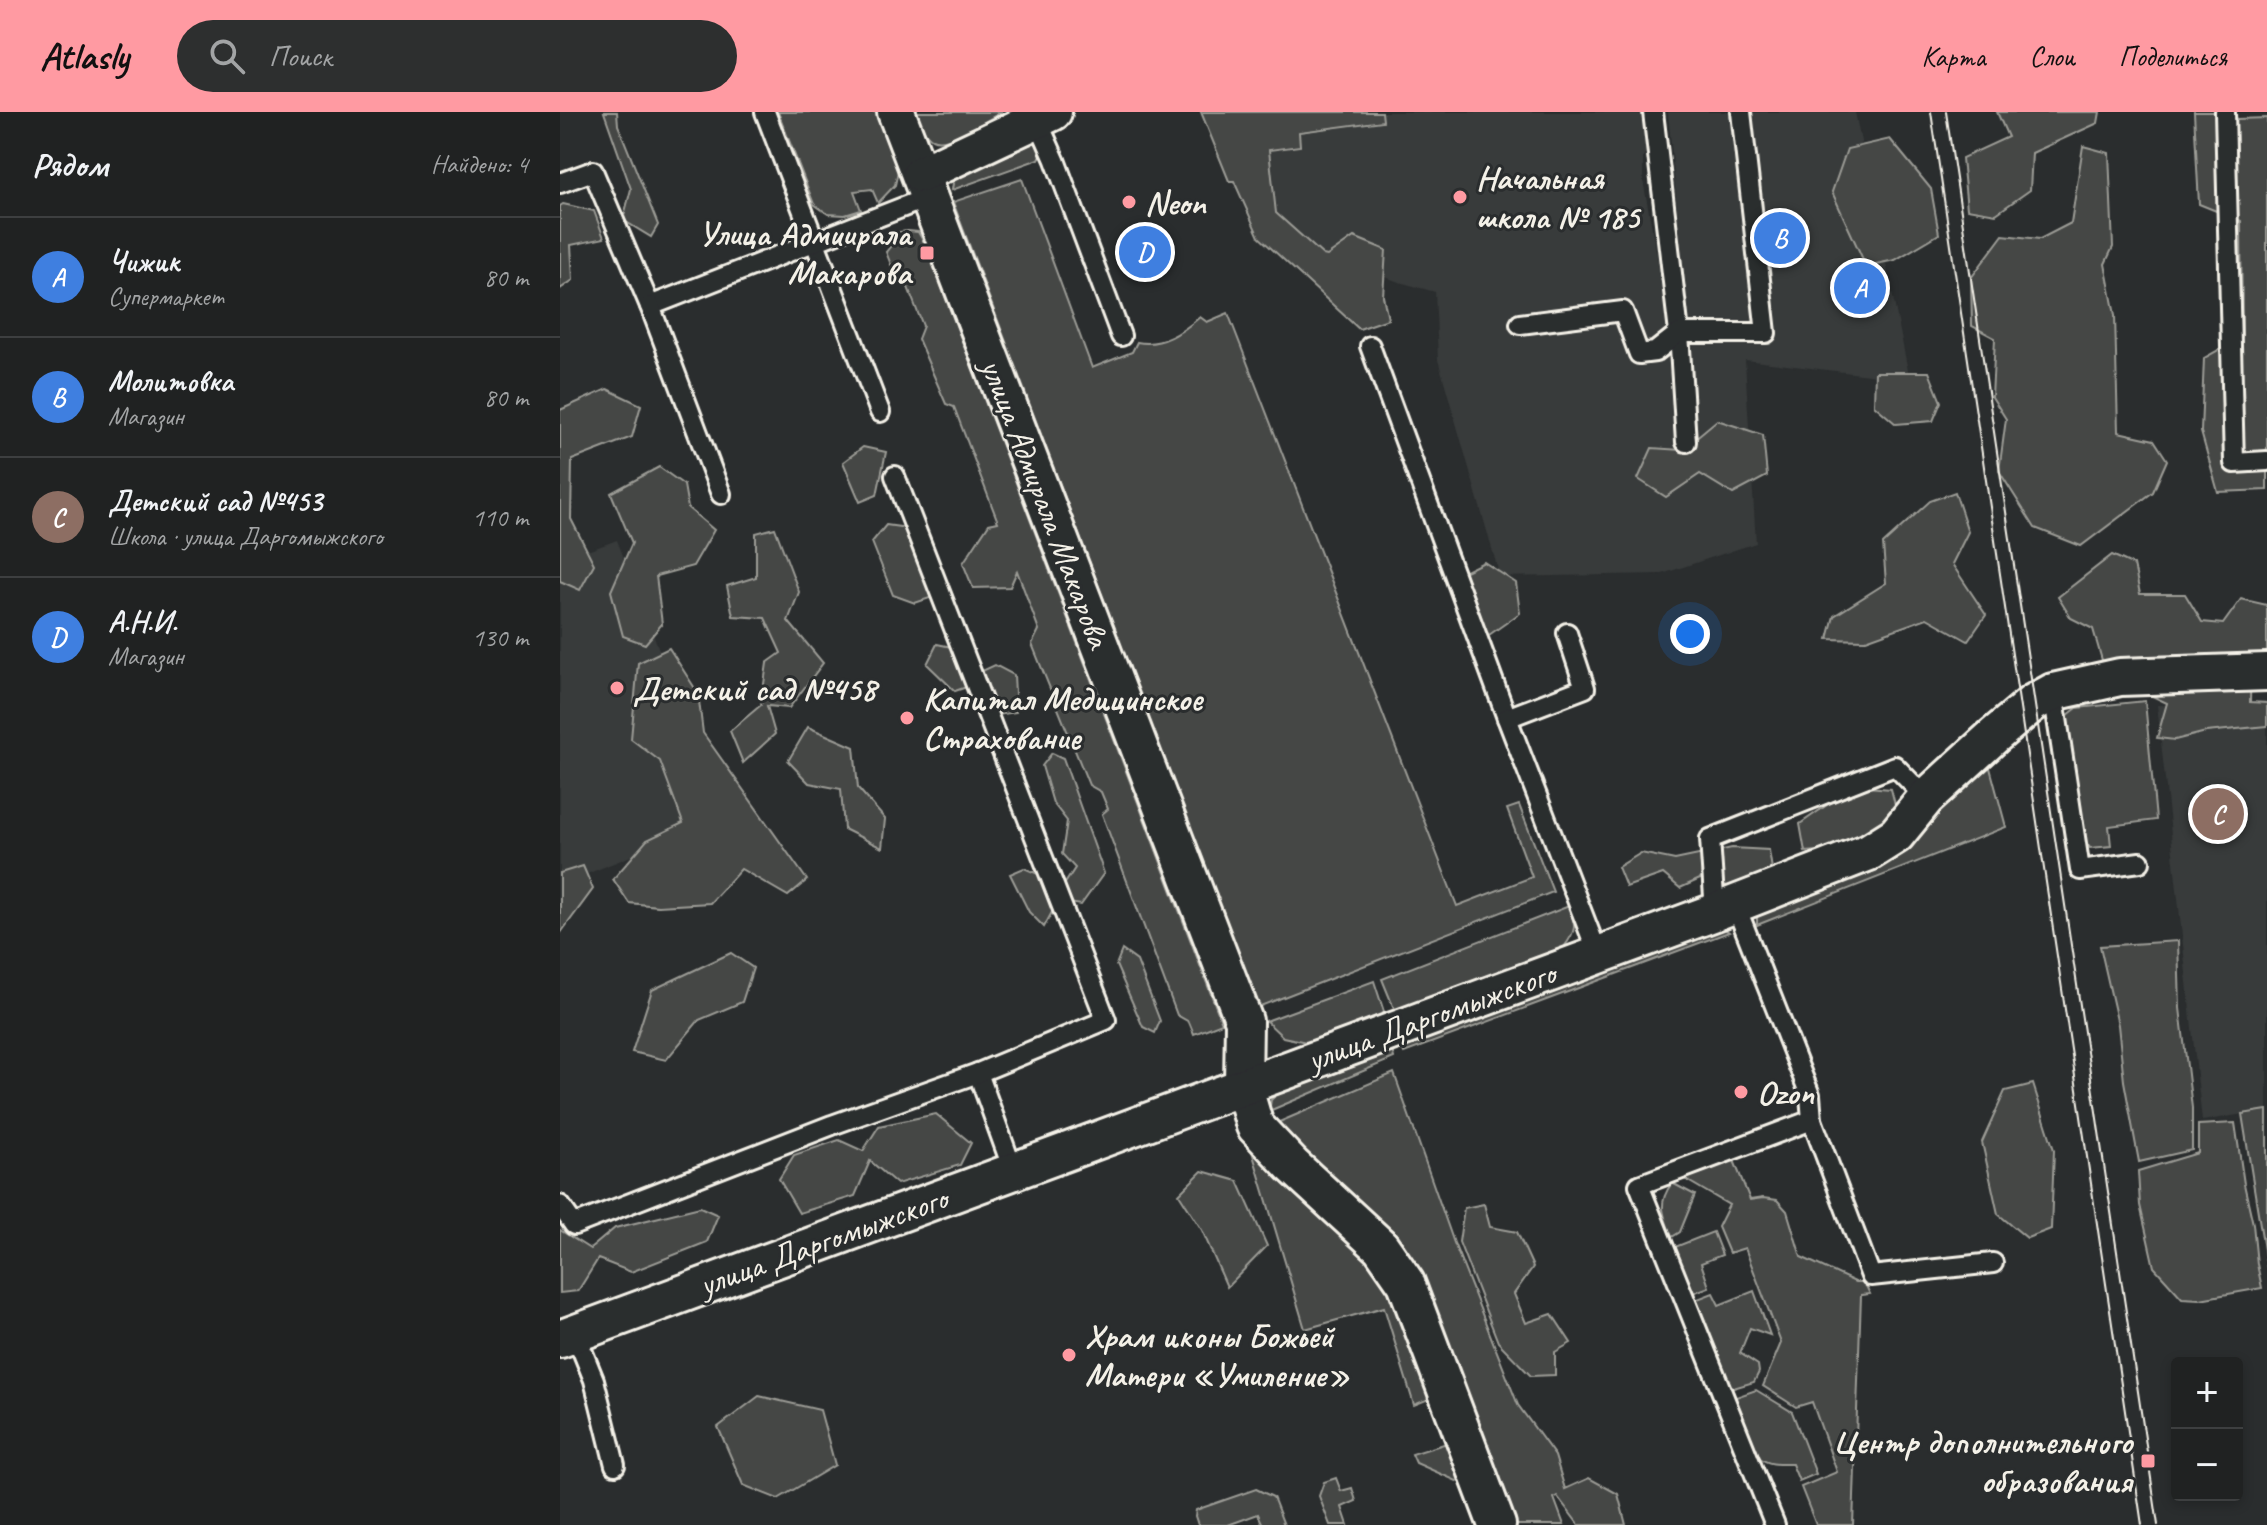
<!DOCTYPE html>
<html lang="ru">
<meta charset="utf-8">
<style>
body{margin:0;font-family:Caveat,sans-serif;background:#2d2f2f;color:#f1f3f6}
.controls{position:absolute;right:24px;bottom:24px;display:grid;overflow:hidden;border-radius:8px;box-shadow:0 4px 12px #0003}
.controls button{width:72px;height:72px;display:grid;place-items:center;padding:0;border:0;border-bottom:2px solid #3d3f40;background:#202222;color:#f1f3f6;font:40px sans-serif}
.you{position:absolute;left:1130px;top:522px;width:28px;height:28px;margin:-20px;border:6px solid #fff;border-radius:50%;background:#1a73e8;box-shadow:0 0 0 12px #1a73e833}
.badge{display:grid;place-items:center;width:52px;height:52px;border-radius:50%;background:#ff9aa2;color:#fff;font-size:26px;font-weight:700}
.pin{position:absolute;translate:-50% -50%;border:4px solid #fff;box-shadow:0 2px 8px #0006}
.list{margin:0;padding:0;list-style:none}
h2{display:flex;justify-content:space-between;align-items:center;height:104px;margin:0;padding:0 32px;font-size:34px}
h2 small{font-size:26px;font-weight:400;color:#a2a4a5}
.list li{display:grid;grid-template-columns:52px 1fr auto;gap:24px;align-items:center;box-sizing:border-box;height:120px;padding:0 32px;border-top:2px solid #3d3f40}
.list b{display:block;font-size:30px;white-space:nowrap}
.list p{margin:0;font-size:26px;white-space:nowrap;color:#a2a4a5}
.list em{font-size:26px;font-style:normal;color:#a2a4a5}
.icon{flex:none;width:44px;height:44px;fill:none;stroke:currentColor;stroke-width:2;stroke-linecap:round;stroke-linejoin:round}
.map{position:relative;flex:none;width:1707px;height:1413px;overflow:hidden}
header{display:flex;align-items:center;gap:48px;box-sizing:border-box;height:112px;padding:0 40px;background:#ff9aa2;color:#111}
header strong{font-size:38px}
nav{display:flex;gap:44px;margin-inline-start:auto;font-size:28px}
.search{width:560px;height:72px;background:#2d2f2f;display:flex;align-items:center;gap:20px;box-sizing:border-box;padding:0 28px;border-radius:44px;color:#a2a4a5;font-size:30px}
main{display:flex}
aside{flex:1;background:#202222}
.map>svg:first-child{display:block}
</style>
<header>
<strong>Atlasly</strong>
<div class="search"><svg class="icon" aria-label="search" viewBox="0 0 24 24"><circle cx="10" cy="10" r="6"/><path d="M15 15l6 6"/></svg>Поиск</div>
<nav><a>Карта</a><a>Слои</a><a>Поделиться</a></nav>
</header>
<main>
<aside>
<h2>Рядом<small>Найдено: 4</small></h2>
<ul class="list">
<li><span class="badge" style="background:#3f7fe0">A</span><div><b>Чижик</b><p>Супермаркет</p></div><em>80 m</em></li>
<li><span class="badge" style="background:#3f7fe0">B</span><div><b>Молитовка</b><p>Магазин</p></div><em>80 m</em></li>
<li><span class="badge" style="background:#8d6e63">C</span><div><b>Детский сад №453</b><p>Школа · улица Даргомыжского</p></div><em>110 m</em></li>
<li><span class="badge" style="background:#3f7fe0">D</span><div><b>А.Н.И.</b><p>Магазин</p></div><em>130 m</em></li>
</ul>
</aside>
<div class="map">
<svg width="1707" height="1413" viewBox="0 0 1707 1413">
<rect width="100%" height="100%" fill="#2a2d2e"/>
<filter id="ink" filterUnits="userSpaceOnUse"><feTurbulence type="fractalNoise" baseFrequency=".0125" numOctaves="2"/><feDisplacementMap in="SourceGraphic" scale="16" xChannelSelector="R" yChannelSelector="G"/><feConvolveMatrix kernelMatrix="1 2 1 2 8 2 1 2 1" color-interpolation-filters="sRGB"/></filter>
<g filter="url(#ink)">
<!-- built -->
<g fill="#373a3a">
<polygon points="703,0 1082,0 1089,35 1083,46 1083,68 1099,154 1109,235 1130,239 1108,0 1295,0 1350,268 1185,248 1196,431 1102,462 940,465 878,248 875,180 839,170 764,143 716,101"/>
<polygon points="0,419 11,445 57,428 164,706 0,773"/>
<polygon points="1597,593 1707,594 1707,998 1642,1009"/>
</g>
<!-- green -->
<g fill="#444645" stroke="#9c9c96" stroke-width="2">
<polygon points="44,0 57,0 58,13 98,113 91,125 63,108 71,77"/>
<polygon points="218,0 316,0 338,59 335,73 318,91 312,77 294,79 301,98 285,103 268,102 254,92"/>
<path d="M357,0h85c-16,8 -54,35 -70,27 -9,-5 -12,-18 -15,-27z"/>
<polygon points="641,0 822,0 823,9 739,20 740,34 709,38 716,101 763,143 767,144 794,125 826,138 823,184 828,207 799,217 699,125 674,69 669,69"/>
<polygon points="1437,0 1540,0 1538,11 1472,41 1470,78 1436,102 1407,97 1402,46 1448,25"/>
<polygon points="1634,0 1673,0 1677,7 1707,6 1707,378 1658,380 1641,320 1644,246 1682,225 1681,109 1639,92"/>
<polygon points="1330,27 1371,77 1379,122 1335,148 1306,154 1272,80 1287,37"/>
<path d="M466,28c9,2 13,4 16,13l-3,6 -87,31 1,-7 6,-10z"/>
<polygon points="1523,34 1549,41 1553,135 1545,152 1555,203 1558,320 1594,328 1607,348 1593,380 1521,434 1475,416 1439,359 1446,307 1432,285 1435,226 1412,214 1411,166 1443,123 1480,127 1511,111"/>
<path d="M462,67l70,189 40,-16 5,-10c25,5 45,-10 63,-25l7,5 21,-9 229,593 75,-29 -25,-68 12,-4 34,87 -295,115 -305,-805z"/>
<polygon points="3,92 34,99 44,126 11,133 13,168 0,177 0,94"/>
<polygon points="348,119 358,120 365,132 662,911 634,922 629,910 617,903 542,702 548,697 541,680 529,673 472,532 479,518 457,459 450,475 413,476 403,451 429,412 438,410 394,295 386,292 358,227 363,214 346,170 337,168 326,140 330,135 329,126 339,120"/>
<polygon points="1315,260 1369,260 1381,290 1373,309 1336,312 1314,293"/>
<polygon points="47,277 81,293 72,325 12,348 11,407 34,452 20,478 0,469 0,298"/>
<polygon points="1157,308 1203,323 1207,364 1173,382 1140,362 1106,385 1078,367 1092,336 1121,338"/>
<polygon points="303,335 326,340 317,383 300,390 283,350"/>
<polygon points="99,355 124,373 128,396 154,418 133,454 96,464 102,512 85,532 63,524 51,479 72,431 51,381"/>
<polygon points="1395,380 1408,420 1392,452 1426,503 1408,529 1367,506 1306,528 1268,527 1274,504 1326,471 1323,432 1370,389"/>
<polygon points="326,413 354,417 379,483 355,491 333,483 312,430"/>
<polygon points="215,416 239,480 228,509 263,551 229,596 207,594 215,622 183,651 170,619 201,593 207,551 221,541 205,506 173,504 167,474 196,465 196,421"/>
<polygon points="1552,443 1574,453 1580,482 1625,482 1642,510 1663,512 1681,487 1707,493 1707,542 1691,550 1690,590 1707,591 1707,614 1646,620 1615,628 1597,626 1607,591 1546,562 1533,517 1511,506 1498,485"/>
<polygon points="924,450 956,471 960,501 929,523 900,487 895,464"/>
<polygon points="377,532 396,536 418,561 435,553 454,563 456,600 438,603 421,570 395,579 367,552"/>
<polygon points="109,536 138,581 143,621 247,768 228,784 181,757 150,791 98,794 69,791 53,767 87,728 123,711 100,649 71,627 78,551"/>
<polygon points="1585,589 1596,708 1549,714 1551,734 1530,736 1523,726 1505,611 1508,603 1517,596"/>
<polygon points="248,615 294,635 298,676 325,707 322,736 284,717 281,677 249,671 228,649"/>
<polygon points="492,641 503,646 544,761 521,793 498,789 484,815 469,800 450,762 464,756 504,773 515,756 502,742 507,709 493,691 482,654"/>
<polygon points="1429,652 1446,715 1197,813 1197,804 1202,796 1384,689"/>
<polygon points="1294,674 1331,677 1338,704 1296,736 1245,740 1240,712"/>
<polygon points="1172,736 1209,738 1213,764 1175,779 1149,763 1120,776 1103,762 1066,775 1058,755 1081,741 1115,748"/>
<polygon points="23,754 33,777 0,822 0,761"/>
<path d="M1009,794c7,19 8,24 -5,41l-169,64 -13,-32z"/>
<polygon points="1153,815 1163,816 1169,820 844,941 842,935"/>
<polygon points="1618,829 1620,896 1632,996 1632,1038 1579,1050 1564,969 1558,913 1540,834"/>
<polygon points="562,838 577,849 600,909 595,921 583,915 556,853"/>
<polygon points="171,841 193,856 182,890 139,908 106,948 72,940 92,878"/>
<polygon points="814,869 825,903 751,931 723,925 706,909"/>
<polygon points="832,938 834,946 709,999 711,988 717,982"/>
<polygon points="834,961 894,1131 958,1293 995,1344 1005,1377 1029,1366 1058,1382 1066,1413 1019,1413 997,1384 994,1386 1004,1413 953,1413 904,1293 733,1030 717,1011"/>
<polygon points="1473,972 1494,1038 1491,1117 1467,1126 1438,1102 1422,1030 1445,979"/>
<polygon points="1707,998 1707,1156 1682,1002"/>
<polygon points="376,1002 411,1031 400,1053 337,1072 310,1049 295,1084 239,1101 219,1067 234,1043 279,1028 303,1039 319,1014"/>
<polygon points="1675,1011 1684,1072 1693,1112 1697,1152 1702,1176 1640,1187 1622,1186 1594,1155 1580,1093 1578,1059 1638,1041 1638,1013"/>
<polygon points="688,1026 818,1154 833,1179 874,1285 854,1293 824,1195 745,1217"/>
<polygon points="1173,1046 1190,1088 1203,1086 1217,1088 1227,1099 1241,1145 1295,1170 1304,1170 1310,1182 1301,1183 1293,1413 1256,1413 1241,1375 1277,1360 1252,1290 1236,1295 1203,1274 1221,1231 1185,1136 1169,1141 1158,1115 1169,1093 1123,1066"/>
<polygon points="642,1059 678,1069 707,1134 667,1175 642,1118 619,1082"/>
<path d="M1112,1071l23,12 -15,37 -8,5c-9,-22 -15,-34 0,-54z"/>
<polygon points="924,1092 930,1115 957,1120 973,1155 954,1182 966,1211 992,1202 1011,1231 995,1240 995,1263 971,1264 938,1230 899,1130 904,1096"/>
<polygon points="140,1095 158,1103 147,1130 71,1160 38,1147 18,1179 0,1181 0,1118 30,1137 55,1116"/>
<polygon points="1153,1120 1162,1143 1141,1151 1149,1175 1133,1181 1115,1135"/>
<polygon points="1194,1179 1210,1223 1190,1216 1180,1241 1198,1253 1199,1260 1194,1270 1170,1277 1135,1188 1153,1181 1159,1193"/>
<path d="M1196,1278l36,22 24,62 -17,7 -7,-17c-11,0 -24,1 -32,-6 -13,-11 -21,-44 -27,-60z"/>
<polygon points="199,1284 260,1298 275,1353 218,1387 183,1373 158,1315"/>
<polygon points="887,1331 901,1371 856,1351 852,1342"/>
<polygon points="776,1366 781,1379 792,1376 796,1389 782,1395 788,1413 770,1413 759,1384 764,1370"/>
<polygon points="696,1377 713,1385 724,1413 703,1413 698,1402 668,1413 638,1413 635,1404 636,1398"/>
</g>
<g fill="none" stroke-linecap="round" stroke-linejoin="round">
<defs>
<g id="lane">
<polyline points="205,0 320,300"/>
<polyline points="1093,0 1119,221 1126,330"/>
<polyline points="1665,0 1674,351 1707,349"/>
<polyline points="477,7 495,48 561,224"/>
<polyline points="0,71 33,59 90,194 369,85"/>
<polyline points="90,194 161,382"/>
<polyline points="960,212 1063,199 1079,242 1095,240 1119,221 1206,221 1181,0"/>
<polyline points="810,234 947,606 1038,842"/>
<polyline points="1493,580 1520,758 1580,750"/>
<polyline points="947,606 1025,576 1007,521"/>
<polyline points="1175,792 1250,983 1252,1008 1311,1164 1433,1151"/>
<polyline points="1155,800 1150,727 1335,654 1366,686"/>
<polyline points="418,961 453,1058"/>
<polyline points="0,1093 14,1113 272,1013 418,961 546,908 335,364"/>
<polyline points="15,1221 34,1268 55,1353"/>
<polyline points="1215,1413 1079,1073 1252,1008"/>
</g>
<g id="street">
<polyline points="336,0 684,909 683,973 695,1014 732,1053 821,1135 846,1171 937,1413"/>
<polyline points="361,62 493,0"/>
<polyline points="0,1227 1155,800 1309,740 1336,723 1366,686 1434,624 1473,591 1493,580 1560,565 1707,560"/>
</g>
</defs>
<!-- lane casing -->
<use href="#lane" stroke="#f4f1e8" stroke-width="24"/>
<!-- street casing -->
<use href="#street" stroke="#f4f1e8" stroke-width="42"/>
<!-- lane -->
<use href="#lane" stroke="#2a2d2e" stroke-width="18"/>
<!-- street -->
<use href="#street" stroke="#2a2d2e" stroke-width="36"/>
<!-- tram -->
<g stroke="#f4f1e8" stroke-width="2">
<polyline points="1371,0 1582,1413"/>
<polyline points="1386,0 1598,1413"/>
</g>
</g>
</g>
<!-- markers -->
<g fill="#ff9aa2" stroke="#2a2d2e" stroke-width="3">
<circle cx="900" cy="85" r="8"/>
<circle cx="569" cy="90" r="8"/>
<rect x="359" y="133" width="16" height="16" rx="4"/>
<circle cx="57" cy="576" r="8"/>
<circle cx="347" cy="606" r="8"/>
<circle cx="1181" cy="980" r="8"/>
<circle cx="509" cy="1243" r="8"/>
<rect x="1580" y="1341" width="16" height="16" rx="4"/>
</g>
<g text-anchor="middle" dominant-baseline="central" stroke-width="6" stroke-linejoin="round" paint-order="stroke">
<!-- poi labels -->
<g font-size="34" font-weight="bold" fill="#f4f1e8" stroke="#2a2d2e" text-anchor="start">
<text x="916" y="65">Начальная<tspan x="916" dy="39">школа № 185</tspan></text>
<text x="585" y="90">Neon</text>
<text x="351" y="121" text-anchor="end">Улица Адмиирала<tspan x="351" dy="39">Макарова</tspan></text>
<text x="73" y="576">Детский сад №458</text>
<text x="363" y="586">Капитал Медицинское<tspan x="363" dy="39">Страхование</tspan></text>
<text x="1197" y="980">Ozon</text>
<text x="525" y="1223">Храм иконы Божьей<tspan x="525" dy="39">Матери «Умиление»</tspan></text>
<text x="1572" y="1329" text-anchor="end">Центр дополнительного<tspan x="1572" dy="39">образования</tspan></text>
</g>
<!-- street labels -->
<g font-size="34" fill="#f4f1e8" stroke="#2a2d2e">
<text transform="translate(486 391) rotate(69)">улица Адмирала Макарова</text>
<text transform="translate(871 904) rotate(-20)">улица Даргомыжского</text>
<text transform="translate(263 1129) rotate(-20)">улица Даргомыжского</text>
</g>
</g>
</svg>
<div class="controls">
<button>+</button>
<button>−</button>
</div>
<div class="you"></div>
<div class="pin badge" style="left:1300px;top:176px;background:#3f7fe0">A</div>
<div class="pin badge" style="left:1220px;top:126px;background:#3f7fe0">B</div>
<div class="pin badge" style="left:1658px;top:702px;background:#8d6e63">C</div>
<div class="pin badge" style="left:585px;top:140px;background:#3f7fe0">D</div>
</div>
</main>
